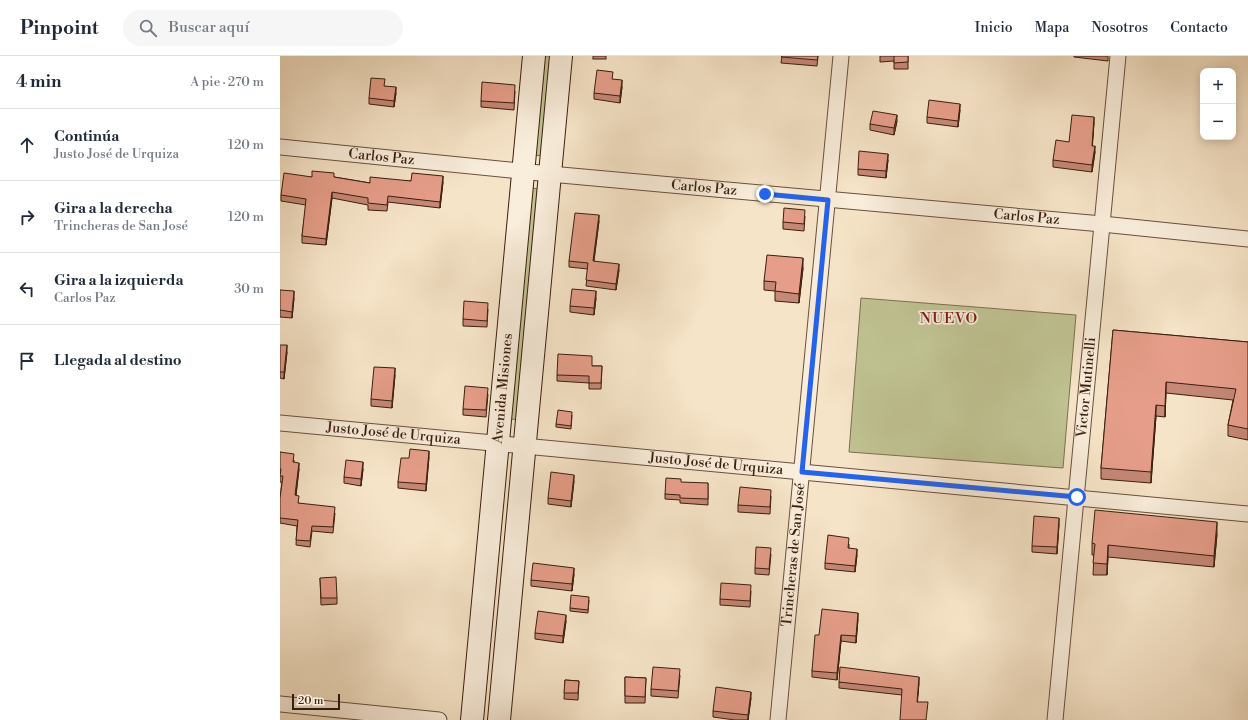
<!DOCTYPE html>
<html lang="es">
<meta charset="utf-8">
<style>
body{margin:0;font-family:"Libre Bodoni",serif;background:#f6f6f7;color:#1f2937}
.controls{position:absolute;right:12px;top:12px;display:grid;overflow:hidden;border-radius:8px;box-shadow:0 2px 10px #0003}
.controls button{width:36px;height:36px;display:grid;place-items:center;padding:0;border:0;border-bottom:1px solid #e0e1e3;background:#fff;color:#1f2937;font:20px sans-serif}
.scale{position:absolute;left:12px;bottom:10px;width:48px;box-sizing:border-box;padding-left:4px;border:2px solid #3a1e0d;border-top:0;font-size:11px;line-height:14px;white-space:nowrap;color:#3a1e0d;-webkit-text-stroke:3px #f9eddb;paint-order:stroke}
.stop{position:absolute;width:12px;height:12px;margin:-9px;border:3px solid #2563eb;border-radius:50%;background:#fff}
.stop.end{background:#2563eb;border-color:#fff;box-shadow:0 1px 4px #0008}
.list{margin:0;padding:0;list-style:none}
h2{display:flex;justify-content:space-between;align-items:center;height:52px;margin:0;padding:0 16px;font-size:17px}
h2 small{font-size:13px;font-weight:400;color:#747a83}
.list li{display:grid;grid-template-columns:26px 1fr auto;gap:12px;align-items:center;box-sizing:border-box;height:72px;padding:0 16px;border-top:1px solid #e0e1e3}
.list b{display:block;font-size:15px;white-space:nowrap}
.list p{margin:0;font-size:13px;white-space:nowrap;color:#747a83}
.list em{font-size:13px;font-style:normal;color:#747a83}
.icon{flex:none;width:22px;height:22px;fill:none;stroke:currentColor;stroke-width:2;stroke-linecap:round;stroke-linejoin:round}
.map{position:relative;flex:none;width:968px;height:664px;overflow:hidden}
header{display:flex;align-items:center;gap:24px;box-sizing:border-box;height:56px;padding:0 20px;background:#fff;border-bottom:1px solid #e0e1e3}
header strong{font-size:19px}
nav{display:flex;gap:22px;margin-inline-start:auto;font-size:14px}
.search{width:280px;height:36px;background:#f6f6f7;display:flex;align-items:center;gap:10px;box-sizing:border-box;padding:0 14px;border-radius:22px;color:#747a83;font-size:15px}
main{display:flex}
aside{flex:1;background:#fff}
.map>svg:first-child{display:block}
</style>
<header>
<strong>Pinpoint</strong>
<div class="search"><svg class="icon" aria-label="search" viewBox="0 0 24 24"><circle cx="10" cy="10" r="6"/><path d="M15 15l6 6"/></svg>Buscar aquí</div>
<nav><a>Inicio</a><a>Mapa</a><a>Nosotros</a><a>Contacto</a></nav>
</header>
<main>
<aside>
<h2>4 min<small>A pie · 270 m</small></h2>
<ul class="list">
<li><svg class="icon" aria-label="ahead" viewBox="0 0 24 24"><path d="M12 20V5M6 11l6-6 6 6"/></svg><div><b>Continúa</b><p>Justo José de Urquiza</p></div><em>120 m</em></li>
<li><svg class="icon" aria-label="right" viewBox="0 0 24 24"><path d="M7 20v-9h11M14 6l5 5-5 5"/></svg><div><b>Gira a la derecha</b><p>Trincheras de San José</p></div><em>120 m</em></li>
<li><svg class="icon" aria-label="left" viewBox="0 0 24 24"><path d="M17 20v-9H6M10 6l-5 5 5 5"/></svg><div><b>Gira a la izquierda</b><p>Carlos Paz</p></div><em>30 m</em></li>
<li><svg class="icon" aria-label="arrive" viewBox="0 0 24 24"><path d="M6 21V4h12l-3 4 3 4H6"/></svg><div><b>Llegada al destino</b></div></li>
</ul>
</aside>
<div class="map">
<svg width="968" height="664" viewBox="0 0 968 664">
<rect width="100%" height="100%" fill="#f6e4c8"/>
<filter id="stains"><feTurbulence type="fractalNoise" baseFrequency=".005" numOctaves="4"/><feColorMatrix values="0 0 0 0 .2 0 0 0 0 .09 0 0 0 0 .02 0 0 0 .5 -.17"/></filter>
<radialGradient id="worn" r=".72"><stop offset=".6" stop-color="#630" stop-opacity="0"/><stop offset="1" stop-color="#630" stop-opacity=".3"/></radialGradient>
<!-- green -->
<g fill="#c0c393" stroke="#7d7050">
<polygon points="260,0 274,0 265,100 251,99"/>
<polygon points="249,132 263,133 243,364 230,363"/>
<polygon points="581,242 796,259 783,412 569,396"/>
</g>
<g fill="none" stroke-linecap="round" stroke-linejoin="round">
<defs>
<g id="minor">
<path id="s1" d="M0,91l270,27 552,50 146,15"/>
<path id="s2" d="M0,367l968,91"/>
<polyline points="0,648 159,664"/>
<path id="s3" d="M498,664l63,-664"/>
<path id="s4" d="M775,664l63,-664"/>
</g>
<g id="secondary">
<path id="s5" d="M192,664l62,-664"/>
<polyline points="219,664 281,0"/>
</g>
</defs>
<!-- minor casing -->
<use href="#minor" stroke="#69503c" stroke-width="17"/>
<!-- secondary casing -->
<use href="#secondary" stroke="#3a1e0d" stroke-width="24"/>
<!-- minor -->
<use href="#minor" stroke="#f9eddb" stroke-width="15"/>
<!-- secondary -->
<use href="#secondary" stroke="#f9eddb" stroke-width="22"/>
</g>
<!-- wall -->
<g fill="#c68877" stroke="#3a1e0d">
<rect x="313" y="0" width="13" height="3"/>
<polygon points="502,0 538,0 537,10 501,7"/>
<polygon points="600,0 628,0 628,13 614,13 614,5 600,6"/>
<polygon points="794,0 828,0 828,5 794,1"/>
<polygon points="333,23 342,31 340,47 314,43 314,37"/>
<polygon points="105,30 116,37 114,51 89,48 89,42"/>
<polygon points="235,35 234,54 201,51 201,45"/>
<polygon points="680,54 678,71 647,67 647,61"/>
<polygon points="617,65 614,79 590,74 590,68"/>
<polygon points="814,67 812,90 815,96 812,116 773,111 773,104 789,86"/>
<polygon points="608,104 606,122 578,119 578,113"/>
<polygon points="32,121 54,121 90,127 131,125 163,126 160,152 108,146 107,155 88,154 88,149 52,142 46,189 22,187 22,180 26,149 1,145 1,139"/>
<polygon points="525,160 524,175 503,173 503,166"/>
<polygon points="319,165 314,205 339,214 336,234 306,230 308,213 289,211 289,205"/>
<polygon points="523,212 519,247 495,245 495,235 484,234 484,225"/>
<polygon points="0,234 14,242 12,262 0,261"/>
<polygon points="316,242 314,259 290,256 290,250"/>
<polygon points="208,253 207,271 183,270 183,263"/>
<polygon points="833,274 968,286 968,384 948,380 948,369 953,344 886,337 885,361 876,360 871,427 821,423 821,412"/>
<polygon points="0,289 7,296 4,323 0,322"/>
<polygon points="312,310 322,310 321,333 309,333 309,327 277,325 277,319"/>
<polygon points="115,319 112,352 91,350 91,343"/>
<polygon points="208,338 206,361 183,359 183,353"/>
<polygon points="292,359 291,373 276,371 276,368"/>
<polygon points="0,396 14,404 14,407 19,413 16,440 18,447 55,457 53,477 32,475 30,491 16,489 17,470 0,467 0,442 2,426 0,426"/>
<polygon points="149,401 146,435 118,432 118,426 129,402"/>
<polygon points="83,413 81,430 64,427 64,421"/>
<polygon points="294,425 291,451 268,448 268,442"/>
<polygon points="428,427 428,449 400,447 400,444 385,443 385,438"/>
<polygon points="491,440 490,458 458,456 458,449"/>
<polygon points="779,468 777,498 752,496 752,490"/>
<polygon points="937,478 934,511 828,501 827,519 813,519 814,499 812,499 812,487"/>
<polygon points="569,488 569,492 577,499 575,516 545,513 545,507"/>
<polygon points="491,498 489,519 475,518 475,512"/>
<polygon points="294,518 292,535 251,530 251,524"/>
<polygon points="40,522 57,542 57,548 41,549"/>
<polygon points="471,535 470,551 440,549 440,543"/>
<polygon points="309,544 308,557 290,555 290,552"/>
<polygon points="578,563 576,587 561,585 557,624 532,621 532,615 539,579"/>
<polygon points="286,565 283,587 255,583 255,577"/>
<polygon points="400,619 398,642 371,640 371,633"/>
<polygon points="345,621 366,622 365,647 345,647"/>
<polygon points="285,624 299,625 298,644 284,643"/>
<polygon points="559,626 639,627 637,646 648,652 622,639 559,632"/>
<polygon points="471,642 468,664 455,664 433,661 433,655"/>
</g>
<!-- shaded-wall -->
<g fill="#a16f61" stroke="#3a1e0d">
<polygon points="342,24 342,31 340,47 340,40"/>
<polygon points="116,31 116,37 114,51 114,45"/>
<polygon points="680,48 680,54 678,71 678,65"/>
<polygon points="617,59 617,65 614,79 614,72"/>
<polygon points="814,61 814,67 812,96 812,90"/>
<polygon points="815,90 815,96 812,116 812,109"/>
<polygon points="608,98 608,104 606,122 606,115"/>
<polygon points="163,120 163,126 160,152 160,146"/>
<polygon points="52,136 52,142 46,189 46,183"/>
<polygon points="319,159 319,165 313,211 313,205"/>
<polygon points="523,202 523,212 519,247 519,238"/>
<polygon points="339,208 339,214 336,234 336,228"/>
<polygon points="14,235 14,242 12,262 12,256"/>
<polygon points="316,235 316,242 314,259 314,252"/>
<polygon points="7,289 7,296 4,323 4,316"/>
<polygon points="115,312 115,319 112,352 112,345"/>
<polygon points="886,326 886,337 885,361 885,350"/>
<polygon points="876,349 876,360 871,427 871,416"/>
<polygon points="149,395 149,401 146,435 146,428"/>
<polygon points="83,406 83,413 81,430 81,423"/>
<polygon points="19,407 19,413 15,445 15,439"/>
<polygon points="294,419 294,425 291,451 291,445"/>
<polygon points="779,462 779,468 777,498 777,491"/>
<polygon points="937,466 937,478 934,511 934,500"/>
<polygon points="828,489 828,501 827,519 827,508"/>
<polygon points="577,493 577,499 575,516 575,510"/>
<polygon points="294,512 294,518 292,535 292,528"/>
<polygon points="578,557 578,563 576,587 576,580"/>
<polygon points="286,559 286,565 283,587 283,580"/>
<polygon points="561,579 561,585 557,624 557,617"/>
<polygon points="639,621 639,627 637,652 637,646"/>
<polygon points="471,636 471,642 468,664 468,659"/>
</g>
<!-- building -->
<g fill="#e69e8a" stroke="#3a1e0d">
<polygon points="502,0 538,0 537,4 501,1"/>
<polygon points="614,0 628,0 628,6 614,7"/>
<polygon points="317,14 333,16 332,23 342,24 340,40 314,37"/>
<polygon points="91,22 105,23 104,30 116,31 114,45 89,42"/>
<polygon points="202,26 235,29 234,47 201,45"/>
<polygon points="649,44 680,48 678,65 647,61"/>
<polygon points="593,55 617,59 614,72 590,68"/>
<polygon points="792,59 814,61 812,90 815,90 812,109 773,104 776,84 789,86"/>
<polygon points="579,95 608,98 606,115 578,113"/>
<polygon points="32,115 54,117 54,121 90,127 90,121 131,125 132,117 163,120 160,146 108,140 107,149 88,147 88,142 52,136 46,183 22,180 26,143 1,139 4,117 32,121"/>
<polygon points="504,152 525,154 524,168 503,166"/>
<polygon points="295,157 319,159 313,205 339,208 336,228 306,224 308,207 289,205"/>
<polygon points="487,199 523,202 519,238 495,235 496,226 484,225"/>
<polygon points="292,233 316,235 314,252 290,250"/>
<polygon points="0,234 14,235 12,256 0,254"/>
<polygon points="184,245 208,247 207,265 183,263"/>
<polygon points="833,274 968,286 968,373 948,369 956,333 886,326 885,350 876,349 871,416 821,412"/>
<polygon points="0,289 7,289 4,316 0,316"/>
<polygon points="278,298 312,300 312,310 322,310 321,327 309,327 309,320 277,319"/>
<polygon points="94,311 115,312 112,345 91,343"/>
<polygon points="185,330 208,332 206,354 183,353"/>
<polygon points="278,354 292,356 291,370 276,368"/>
<polygon points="130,393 149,395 146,428 118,426 121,402 129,402"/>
<polygon points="0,396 14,398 13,406 19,407 15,439 19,440 18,447 55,451 53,471 32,470 30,485 16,484 18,464 0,462 0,442 3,420 0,420 1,413 0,413"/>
<polygon points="66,404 83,406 81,423 64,421"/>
<polygon points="271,416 294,419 291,445 268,442"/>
<polygon points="386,422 401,423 401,426 428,427 428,443 400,442 400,439 385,438"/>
<polygon points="460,431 491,434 490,451 458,449"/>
<polygon points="815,454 937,466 934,500 828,489 827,508 813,507 815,488 812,487"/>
<polygon points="754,460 779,462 777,491 752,490"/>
<polygon points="548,479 569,482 568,492 577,493 575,510 545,507"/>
<polygon points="476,491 491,492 489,513 475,512"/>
<polygon points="253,507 294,512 292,528 251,524"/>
<polygon points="56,521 57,542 41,542 40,522"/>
<polygon points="441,527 471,529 470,545 440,543"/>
<polygon points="291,539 309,541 308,554 290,552"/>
<polygon points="542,553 578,557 576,580 561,579 557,617 532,615 535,579 539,579"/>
<polygon points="258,555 286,559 283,580 255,577"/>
<polygon points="373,611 400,613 398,635 371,633"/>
<polygon points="560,611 639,621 637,646 648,646 646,664 620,664 622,633 559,626"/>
<polygon points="345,621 366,622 365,641 345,640"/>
<polygon points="285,624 299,625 298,637 284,637"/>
<polygon points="436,631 471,636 468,659 433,655"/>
</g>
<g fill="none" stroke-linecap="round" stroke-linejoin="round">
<!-- route -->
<polyline stroke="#2563eb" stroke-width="5" points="485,138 548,144 522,416 797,441"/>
</g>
<g text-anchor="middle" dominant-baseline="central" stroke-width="3.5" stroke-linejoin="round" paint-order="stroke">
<!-- street labels -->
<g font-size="14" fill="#3a1e0d" stroke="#f9eddb">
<text stroke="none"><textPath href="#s1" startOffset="102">Carlos Paz</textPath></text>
<text stroke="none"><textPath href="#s1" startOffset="426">Carlos Paz</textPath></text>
<text stroke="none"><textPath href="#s1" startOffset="750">Carlos Paz</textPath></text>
<text stroke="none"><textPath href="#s5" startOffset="333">Avenida Misiones</textPath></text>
<text stroke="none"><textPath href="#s4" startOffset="334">Victor Mutinelli</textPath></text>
<text stroke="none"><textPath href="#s2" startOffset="114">Justo José de Urquiza</textPath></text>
<text stroke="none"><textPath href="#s2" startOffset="438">Justo José de Urquiza</textPath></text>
<text stroke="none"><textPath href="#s3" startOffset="166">Trincheras de San José</textPath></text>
</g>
<!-- neighbourhood labels -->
<g font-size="15" letter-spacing="1" fill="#7a1f14" stroke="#f9eddb">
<text x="669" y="262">NUEVO</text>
</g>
</g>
<rect width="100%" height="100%" filter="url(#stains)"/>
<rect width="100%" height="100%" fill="url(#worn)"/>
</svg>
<div class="controls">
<button>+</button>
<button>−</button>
</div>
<div class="scale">20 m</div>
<div class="stop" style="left:797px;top:441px"></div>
<div class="stop end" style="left:485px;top:138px"></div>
</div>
</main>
